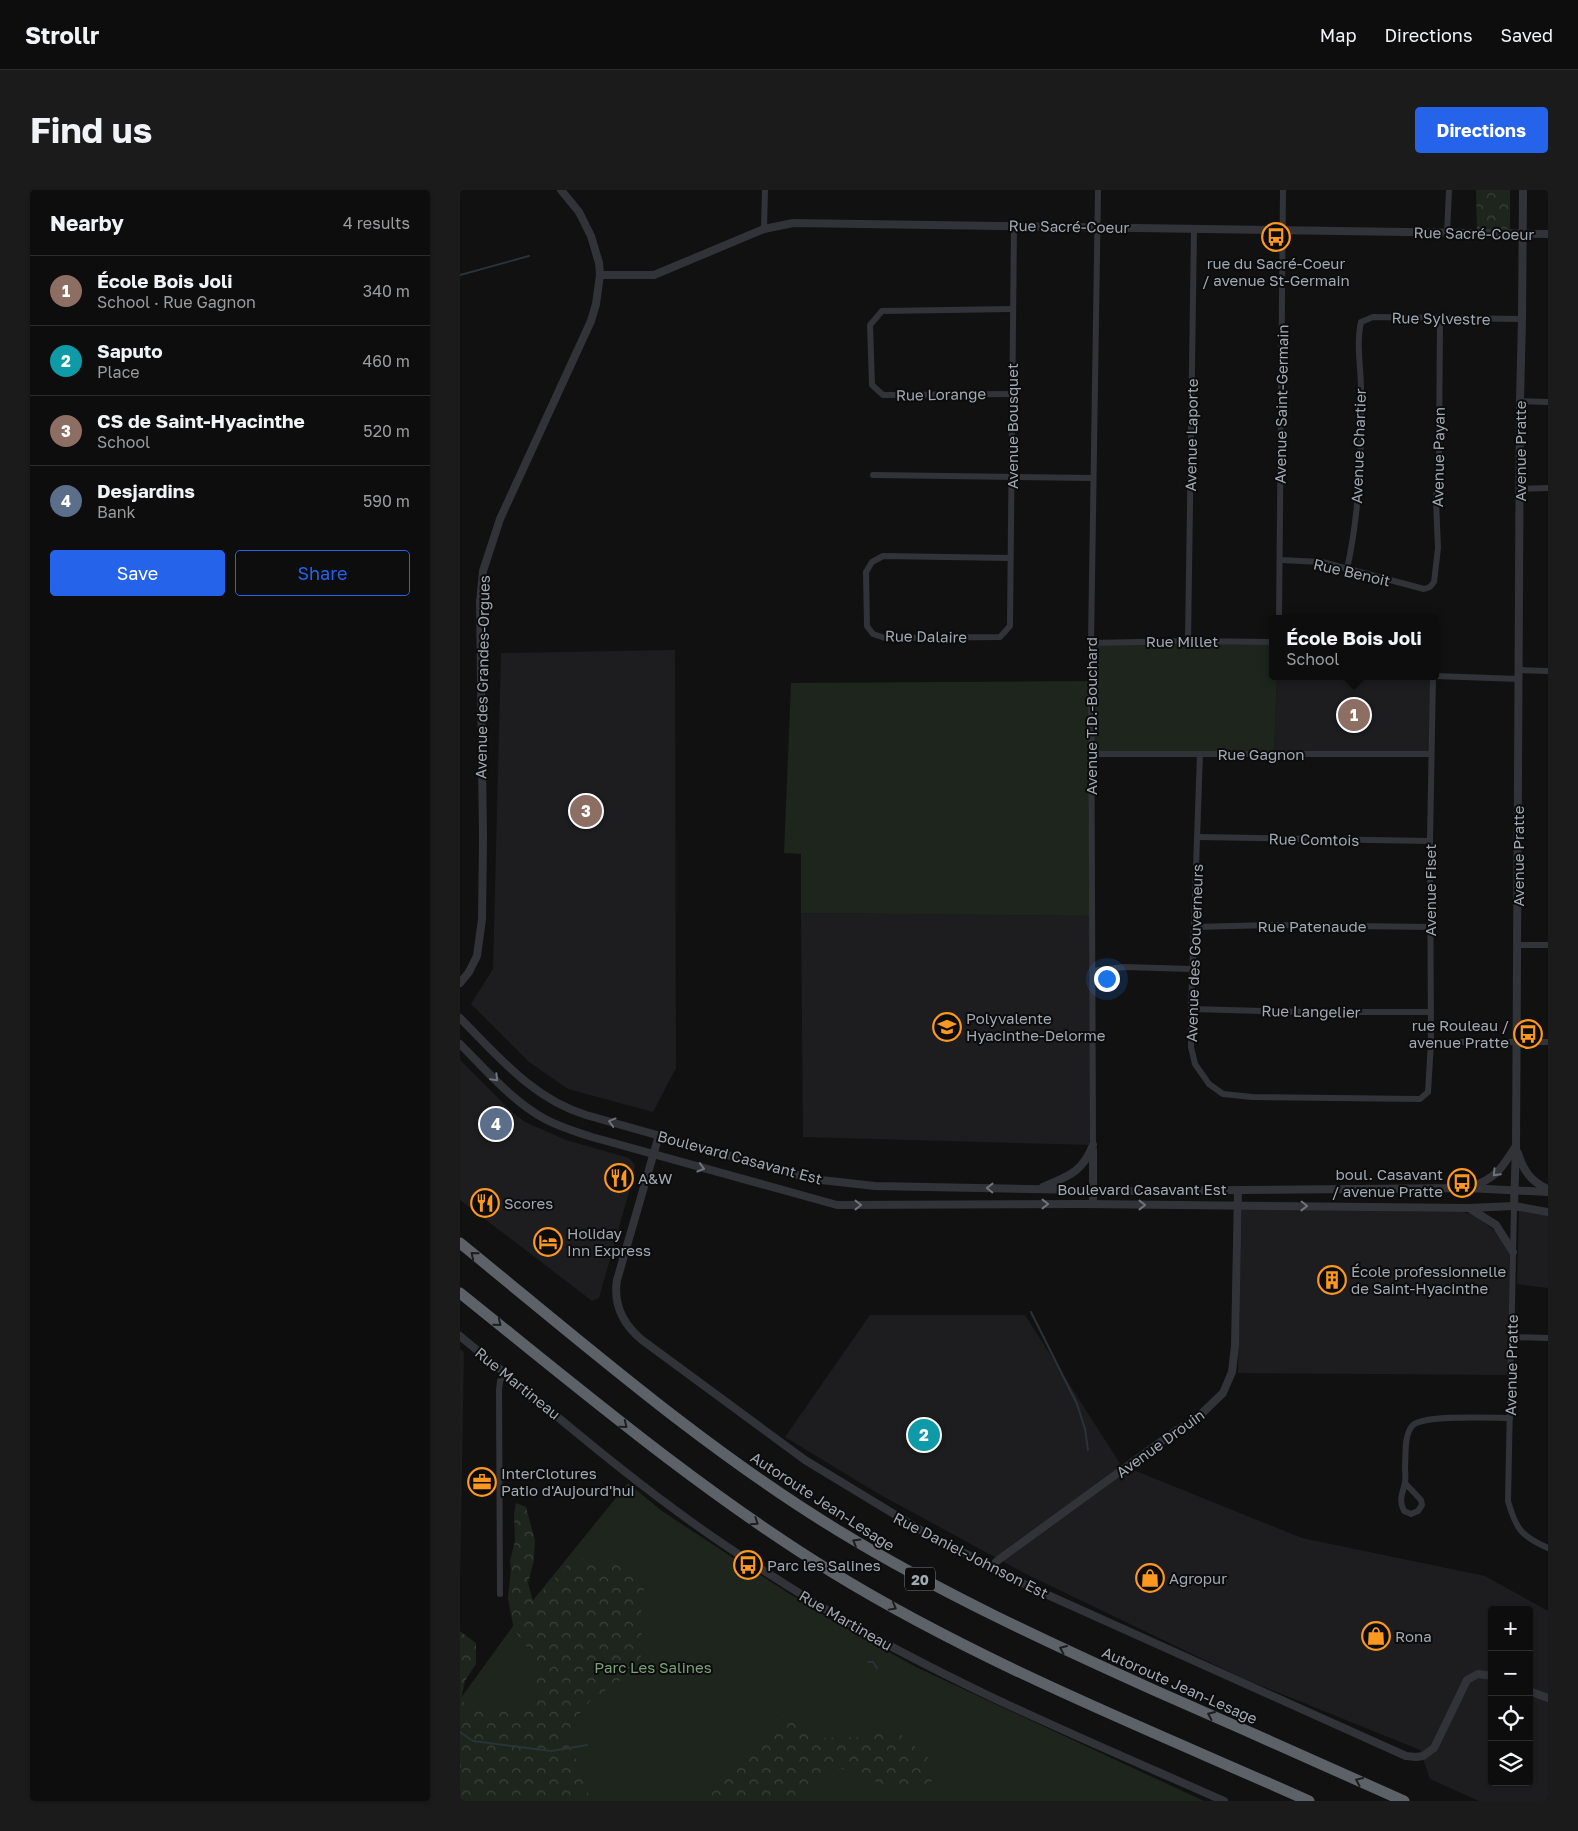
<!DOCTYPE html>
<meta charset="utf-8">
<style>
body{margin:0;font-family:"Golos Text",sans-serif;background:#1b1b1c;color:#f1f3f6}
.controls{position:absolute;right:15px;bottom:15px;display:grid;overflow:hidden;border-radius:5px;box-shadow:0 1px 4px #0004}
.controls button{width:45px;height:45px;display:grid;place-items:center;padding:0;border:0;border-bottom:1px solid #2d2d2e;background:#0d0d0e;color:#f1f3f6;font:25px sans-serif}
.you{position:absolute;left:646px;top:788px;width:18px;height:18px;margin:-12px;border:4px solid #fff;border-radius:50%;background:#1a73e8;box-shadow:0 0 0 8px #1a73e833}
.badge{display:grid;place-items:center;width:32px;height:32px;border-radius:50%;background:#2563eb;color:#fff;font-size:16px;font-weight:700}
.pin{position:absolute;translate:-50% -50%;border:2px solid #fff;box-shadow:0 1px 5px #0006}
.popup{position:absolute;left:809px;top:425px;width:170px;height:65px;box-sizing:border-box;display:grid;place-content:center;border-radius:5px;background:#0d0d0e;filter:drop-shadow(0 1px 4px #0005);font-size:16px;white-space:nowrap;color:#9a9c9e}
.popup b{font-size:19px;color:#f1f3f6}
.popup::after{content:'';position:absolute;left:50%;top:100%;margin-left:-10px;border:10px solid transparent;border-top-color:#0d0d0e}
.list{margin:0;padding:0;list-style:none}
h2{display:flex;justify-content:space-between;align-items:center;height:65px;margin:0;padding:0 20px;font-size:21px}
h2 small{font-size:16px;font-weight:400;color:#9a9c9e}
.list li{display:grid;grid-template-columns:32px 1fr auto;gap:15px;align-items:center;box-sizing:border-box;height:70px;padding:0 20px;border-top:1px solid #2d2d2e}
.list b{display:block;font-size:19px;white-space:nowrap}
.list p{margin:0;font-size:16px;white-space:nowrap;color:#9a9c9e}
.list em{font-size:16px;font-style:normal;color:#9a9c9e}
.actions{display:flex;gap:10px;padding:15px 20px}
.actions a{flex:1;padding:11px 0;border:1px solid #2563eb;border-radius:5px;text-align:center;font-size:18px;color:#2563eb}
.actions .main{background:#2563eb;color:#fff}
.icon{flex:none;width:28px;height:28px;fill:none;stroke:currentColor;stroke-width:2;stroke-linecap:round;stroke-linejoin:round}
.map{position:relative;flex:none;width:1088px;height:1611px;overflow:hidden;border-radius:5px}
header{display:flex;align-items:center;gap:30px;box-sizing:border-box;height:70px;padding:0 25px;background:#0d0d0e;border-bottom:1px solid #2d2d2e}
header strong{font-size:24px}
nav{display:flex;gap:28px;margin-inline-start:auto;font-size:18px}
.intro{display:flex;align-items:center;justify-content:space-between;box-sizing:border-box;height:120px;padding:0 30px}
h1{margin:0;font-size:35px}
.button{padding:12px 22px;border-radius:5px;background:#2563eb;color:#fff;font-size:18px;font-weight:700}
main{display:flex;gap:30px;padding:0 30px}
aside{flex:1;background:#0d0d0e;border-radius:5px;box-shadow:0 1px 4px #0004}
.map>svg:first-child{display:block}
</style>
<header>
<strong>Strollr</strong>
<nav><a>Map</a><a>Directions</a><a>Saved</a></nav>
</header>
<div class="intro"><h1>Find us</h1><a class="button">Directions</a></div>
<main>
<aside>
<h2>Nearby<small>4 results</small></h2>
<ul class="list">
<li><span class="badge" style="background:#8d6e63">1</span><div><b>École Bois Joli</b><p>School · Rue Gagnon</p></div><em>340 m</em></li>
<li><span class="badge" style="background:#0f9aa8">2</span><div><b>Saputo</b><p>Place</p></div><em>460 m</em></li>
<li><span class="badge" style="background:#8d6e63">3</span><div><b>CS de Saint-Hyacinthe</b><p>School</p></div><em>520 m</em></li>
<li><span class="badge" style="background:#5c6f8a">4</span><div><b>Desjardins</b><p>Bank</p></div><em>590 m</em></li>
</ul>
<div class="actions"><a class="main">Save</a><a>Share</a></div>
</aside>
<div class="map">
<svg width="1088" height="1611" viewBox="0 0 1088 1611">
<defs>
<pattern id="forest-crowns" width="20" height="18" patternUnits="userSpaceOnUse" patternTransform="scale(1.25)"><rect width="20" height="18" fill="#1d251d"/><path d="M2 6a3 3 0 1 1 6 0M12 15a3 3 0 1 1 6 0" fill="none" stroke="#3b423b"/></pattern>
</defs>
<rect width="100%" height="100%" fill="#111112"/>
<!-- built -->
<g fill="#1d1d1f" fill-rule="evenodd">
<polygon points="215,460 216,878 193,922 108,899 69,872 11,814 33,779 41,463"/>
<polygon points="817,486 973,486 971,564 814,564"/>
<polygon points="341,723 632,726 633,955 343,947"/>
<polygon points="0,870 50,920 65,932 106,950 169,968 175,975 173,988 139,1108 132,1111 0,1010"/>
<polygon points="782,1019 1002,1022 1015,1025 1037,1043 1050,1065 1048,1185 778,1183"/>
<polygon points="1059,1021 1088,1025 1088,1098 1057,1094"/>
<path d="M410,1125h155l96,150 181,73 183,38 63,35v190h-69l-49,-22 -10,-29 -178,-72 -216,-104 -149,-81 -92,-56zM1032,1420h37v172h-37z"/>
<polygon points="0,1159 4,1162 0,1392"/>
</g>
<!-- green -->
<g fill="#1d251d">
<polygon points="813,452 813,486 817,486 814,564 631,565 632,726 341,723 341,664 324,663 331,493 631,491 631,453"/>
<polygon points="168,1293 202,1321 281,1373 373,1431 456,1477 744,1611 0,1611 0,1509 61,1425"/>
</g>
<!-- forest -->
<g fill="url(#forest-crowns)">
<polygon points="1016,0 1050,0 1050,42 1017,41"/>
<polygon points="56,1313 66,1317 75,1350 74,1370 68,1393 73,1411 112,1370 126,1368 165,1375 185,1395 181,1416 182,1460 179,1477 130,1511 112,1533 113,1562 131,1611 0,1611 0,1441 16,1453 16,1474 5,1491 1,1509 8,1518 19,1521 28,1516 52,1515 73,1517 77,1506 71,1462 54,1440 48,1408 51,1379 50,1371 55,1351 54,1324"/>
<polygon points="322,1526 327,1526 343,1542 359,1548 403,1547 432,1537 472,1571 477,1582 470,1594 446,1604 380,1578 347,1600 341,1611 244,1611"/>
</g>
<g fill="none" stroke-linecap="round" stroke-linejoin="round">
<!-- stream -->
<g stroke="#293338" stroke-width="2">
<polyline points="0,85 69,66"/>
<polyline points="571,1122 617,1214 625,1239 628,1260"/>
<polyline points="408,1472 413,1472 417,1478"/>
<polyline points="0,1542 13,1551 91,1561 127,1555"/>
<polyline points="0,1575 0,1577"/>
</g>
<!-- minor -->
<g stroke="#323338" stroke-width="6">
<polyline points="304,39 305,0"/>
<polyline points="987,43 989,0"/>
<polyline points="552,204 423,205 412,195 410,135 422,121 553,119"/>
<polyline points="1060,211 1088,212"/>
<polyline points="413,285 633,288"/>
<polyline points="1060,299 1088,298"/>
<polyline points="550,368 423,366 412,372 406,382 407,436 413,444 425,448 540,447 550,436 554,35"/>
<polyline points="820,370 862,372 964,399 970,397 974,392 978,358 976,310 979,270 980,128"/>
<path d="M887,379c13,-58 15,-119 14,-179 0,-23 -5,-46 0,-68l12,-5 149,2"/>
<polyline points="819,429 823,0"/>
<polyline points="728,451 734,39"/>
<polyline points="631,453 728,451 813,452"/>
<polyline points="1059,480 1088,481"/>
<polyline points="975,486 1059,489"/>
<polyline points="631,564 971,564"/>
<polyline points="740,564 731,819 731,857 735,874 749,894 763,904 792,907 960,909 968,902 971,852 970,651 973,486"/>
<polyline points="738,647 970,651"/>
<polyline points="734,737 815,735 970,737"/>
<polyline points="1057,755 1088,755"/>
<polyline points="632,781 664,777 732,779"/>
<polyline points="731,819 844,822 971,822"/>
<polyline points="971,852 1088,852"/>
<polyline points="633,955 631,453 638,0"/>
<path d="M1054,1016l-6,295c8,28 13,35 40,47"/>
<polyline points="1051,1147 1088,1148"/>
<path d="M945,1293l16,17 1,5 -4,6 -7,3 -7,-3c-6,-12 -1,-17 1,-29 1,-5 0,-10 0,-15 1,-13 -1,-31 7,-41 10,-12 80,-8 98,-8"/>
<polyline points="40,1404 39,1200 40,1191 45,1183"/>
</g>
<!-- tertiary -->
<g stroke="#323338" stroke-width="8">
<polyline points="140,85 194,85 304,39 333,33 1088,44"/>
<polyline points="0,793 9,782 17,766 22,729 23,649 20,412 23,381 40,329 131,131 136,114 140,85 139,73 131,46 119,22 101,0"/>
<path d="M0,828c38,38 73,81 126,97l226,64 63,7 258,5 335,-3 80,4"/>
<path d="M0,854c26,26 52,57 85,75 15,8 31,13 47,18l245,68 246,-1 386,4 45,-2 34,6"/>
<path d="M199,945l-42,145c-4,25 6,44 25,60l163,120 117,71 108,56 376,169 10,1 7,-1 11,-8 33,-68 11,-6 14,2"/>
<polyline points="633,960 633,1014"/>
<path d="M1058,963c5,17 13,29 30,36"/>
<path d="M1013,996c25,-9 29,-19 43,-40"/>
<path d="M583,997c25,-11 39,-14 50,-42"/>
<polyline points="1054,1016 1056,956 1060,211 1062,129 1063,0"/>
<polyline points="1009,1018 1036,1035 1053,1062"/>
<path d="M0,1146c72,59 143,121 218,176 47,35 97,66 147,97 127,76 264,132 399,192"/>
<polyline points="532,1378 536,1372 541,1368 717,1240 736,1229 763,1203 772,1182 775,1156 778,1000"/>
<polyline points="1069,1501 1088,1508"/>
</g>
<!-- motorway -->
<g stroke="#5d6269" stroke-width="11">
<path d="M0,1053c123,100 244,206 379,288 102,62 208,111 317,160 83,36 165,73 248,110"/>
<path d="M0,1103c121,97 239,197 372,279 150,92 316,157 477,229"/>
</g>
</g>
<!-- one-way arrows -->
<defs><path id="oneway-chevron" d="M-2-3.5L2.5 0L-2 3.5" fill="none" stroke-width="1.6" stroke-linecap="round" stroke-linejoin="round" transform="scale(1.25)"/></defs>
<g stroke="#6f747c">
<use href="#oneway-chevron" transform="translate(35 888) rotate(45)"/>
<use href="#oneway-chevron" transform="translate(152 932) rotate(-165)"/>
<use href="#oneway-chevron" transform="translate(241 978) rotate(16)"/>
<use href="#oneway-chevron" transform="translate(1036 983) rotate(133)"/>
<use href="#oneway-chevron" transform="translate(530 998) rotate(-179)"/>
<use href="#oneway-chevron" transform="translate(585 1014)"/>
<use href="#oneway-chevron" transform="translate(398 1015)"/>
<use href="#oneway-chevron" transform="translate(682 1015)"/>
<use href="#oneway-chevron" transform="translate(844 1016) rotate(1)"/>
</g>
<g stroke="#1c1d1f">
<use href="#oneway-chevron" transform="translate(14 1065) rotate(-141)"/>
<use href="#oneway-chevron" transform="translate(38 1133) rotate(39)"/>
<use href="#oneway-chevron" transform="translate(164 1235) rotate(39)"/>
<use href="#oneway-chevron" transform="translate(295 1332) rotate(34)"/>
<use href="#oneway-chevron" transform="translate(396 1352) rotate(-149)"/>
<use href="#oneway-chevron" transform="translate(433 1417) rotate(29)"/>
<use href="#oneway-chevron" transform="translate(603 1459) rotate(-156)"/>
<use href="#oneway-chevron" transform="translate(751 1525) rotate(-156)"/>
<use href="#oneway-chevron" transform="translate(899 1591) rotate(-156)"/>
</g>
<!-- icons -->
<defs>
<symbol id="bus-ring" viewBox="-11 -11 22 22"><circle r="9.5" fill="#0c0c0d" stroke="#fc971f" stroke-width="1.5"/><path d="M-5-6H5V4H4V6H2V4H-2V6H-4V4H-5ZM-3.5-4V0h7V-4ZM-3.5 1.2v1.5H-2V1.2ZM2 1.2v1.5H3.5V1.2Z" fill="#fc971f"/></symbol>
<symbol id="school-ring" viewBox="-11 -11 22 22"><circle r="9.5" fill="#0c0c0d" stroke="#fc971f" stroke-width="1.5"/><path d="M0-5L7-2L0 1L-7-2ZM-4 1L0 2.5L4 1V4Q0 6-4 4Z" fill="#fc971f"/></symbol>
<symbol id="restaurant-ring" viewBox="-11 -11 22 22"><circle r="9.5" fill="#0c0c0d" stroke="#fc971f" stroke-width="1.5"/><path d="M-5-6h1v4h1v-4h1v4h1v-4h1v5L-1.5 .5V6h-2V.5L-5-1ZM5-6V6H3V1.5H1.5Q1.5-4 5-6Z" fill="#fc971f"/></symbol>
<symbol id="hotel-ring" viewBox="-11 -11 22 22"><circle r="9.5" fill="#0c0c0d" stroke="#fc971f" stroke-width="1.5"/><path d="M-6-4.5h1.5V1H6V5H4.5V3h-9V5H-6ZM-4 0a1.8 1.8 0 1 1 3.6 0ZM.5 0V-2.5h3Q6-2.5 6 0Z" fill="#fc971f"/></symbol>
<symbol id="building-ring" viewBox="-11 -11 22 22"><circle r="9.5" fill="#0c0c0d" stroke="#fc971f" stroke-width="1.5"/><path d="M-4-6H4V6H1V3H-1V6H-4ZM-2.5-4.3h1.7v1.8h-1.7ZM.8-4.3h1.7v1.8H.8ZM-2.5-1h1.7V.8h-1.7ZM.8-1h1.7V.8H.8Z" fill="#fc971f"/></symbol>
<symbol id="office-ring" viewBox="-11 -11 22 22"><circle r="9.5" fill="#0c0c0d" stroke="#fc971f" stroke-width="1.5"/><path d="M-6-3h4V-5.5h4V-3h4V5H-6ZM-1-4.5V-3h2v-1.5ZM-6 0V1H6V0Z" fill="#fc971f"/></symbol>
<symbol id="shop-ring" viewBox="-11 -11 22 22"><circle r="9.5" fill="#0c0c0d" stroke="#fc971f" stroke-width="1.5"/><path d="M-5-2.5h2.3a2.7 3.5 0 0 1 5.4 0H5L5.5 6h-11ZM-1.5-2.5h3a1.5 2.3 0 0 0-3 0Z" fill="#fc971f"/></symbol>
</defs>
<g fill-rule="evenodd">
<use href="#bus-ring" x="800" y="31" width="32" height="32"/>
<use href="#school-ring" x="471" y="821" width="32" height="32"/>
<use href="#bus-ring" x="1052" y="828" width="32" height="32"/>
<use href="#restaurant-ring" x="143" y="972" width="32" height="32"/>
<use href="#bus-ring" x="986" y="977" width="32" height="32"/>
<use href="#restaurant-ring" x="9" y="997" width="32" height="32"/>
<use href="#hotel-ring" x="72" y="1036" width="32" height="32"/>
<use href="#building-ring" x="856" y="1074" width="32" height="32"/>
<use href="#office-ring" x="6" y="1276" width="32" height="32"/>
<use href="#bus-ring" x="272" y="1359" width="32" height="32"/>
<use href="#shop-ring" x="674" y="1372" width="32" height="32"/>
<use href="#shop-ring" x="900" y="1430" width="32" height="32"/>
</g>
<g text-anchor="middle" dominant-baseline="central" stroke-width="4" stroke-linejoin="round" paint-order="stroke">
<!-- shield labels -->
<rect fill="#0c0c0d" stroke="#747a82" stroke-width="1" x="445" y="1377.5" width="30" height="23" rx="4"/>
<g font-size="14" font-weight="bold" fill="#a1a9b4">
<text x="460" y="1389">20</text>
</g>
<!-- street labels -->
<g font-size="15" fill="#a1a9b4" stroke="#0c0c0d">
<text transform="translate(609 36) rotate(1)">Rue Sacré-Coeur</text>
<text transform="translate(1014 43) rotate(1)">Rue Sacré-Coeur</text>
<text transform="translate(981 128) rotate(1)">Rue Sylvestre</text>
<text transform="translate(481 204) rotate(-1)">Rue Lorange</text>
<text transform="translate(821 214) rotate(-89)">Avenue Saint-Germain</text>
<text transform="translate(552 236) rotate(-90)">Avenue Bousquet</text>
<text transform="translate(731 245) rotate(-89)">Avenue Laporte</text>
<text transform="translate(898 256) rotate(-88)">Avenue Chartier</text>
<text transform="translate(1060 261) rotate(-90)">Avenue Pratte</text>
<text transform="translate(978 267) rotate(-89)">Avenue Payan</text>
<text transform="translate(892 382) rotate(13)">Rue Benoit</text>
<text transform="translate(466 446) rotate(1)">Rue Dalaire</text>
<text x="722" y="451">Rue Millet</text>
<text transform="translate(22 487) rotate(-89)">Avenue des Grandes-Orgues</text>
<text transform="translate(631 526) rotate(-90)">Avenue T.D.-Bouchard</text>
<text x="801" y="564">Rue Gagnon</text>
<text transform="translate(854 649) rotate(1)">Rue Comtois</text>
<text transform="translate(1058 666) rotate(-90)">Avenue Pratte</text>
<text transform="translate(970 700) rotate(-90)">Avenue Fiset</text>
<text x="852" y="736">Rue Patenaude</text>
<text transform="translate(734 763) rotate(-88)">Avenue des Gouverneurs</text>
<text transform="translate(851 821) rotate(1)">Rue Langelier</text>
<text transform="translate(280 967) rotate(15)">Boulevard Casavant Est</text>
<text x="682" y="999">Boulevard Casavant Est</text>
<text transform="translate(1051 1175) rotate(-89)">Avenue Pratte</text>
<text transform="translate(58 1193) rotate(39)">Rue Martineau</text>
<text transform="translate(700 1253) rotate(-36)">Avenue Drouin</text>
<text transform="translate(363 1311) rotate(33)">Autoroute Jean-Lesage</text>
<text transform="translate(511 1365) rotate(27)">Rue Daniel-Johnson Est</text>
<text transform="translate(386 1430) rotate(30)">Rue Martineau</text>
<text transform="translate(720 1495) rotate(24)">Autoroute Jean-Lesage</text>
</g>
<!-- poi labels -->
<g font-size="15" fill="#a1a9b4" stroke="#0c0c0d" text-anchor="start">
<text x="816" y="73" text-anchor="middle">rue du Sacré-Coeur<tspan x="816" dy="17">/ avenue St-Germain</tspan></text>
<text x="506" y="828">Polyvalente<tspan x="506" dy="17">Hyacinthe-Delorme</tspan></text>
<text x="1049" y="835" text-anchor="end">rue Rouleau /<tspan x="1049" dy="17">avenue Pratte</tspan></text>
<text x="983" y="984" text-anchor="end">boul. Casavant<tspan x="983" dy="17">/ avenue Pratte</tspan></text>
<text x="178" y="988">A&amp;W</text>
<text x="44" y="1013">Scores</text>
<text x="107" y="1043">Holiday<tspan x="107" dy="17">Inn Express</tspan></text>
<text x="891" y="1081">École professionnelle<tspan x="891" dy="17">de Saint-Hyacinthe</tspan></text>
<text x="41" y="1283">InterClotures<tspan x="41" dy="17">Patio d'Aujourd'hui</tspan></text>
<text x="307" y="1375">Parc les Salines</text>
<text x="709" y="1388">Agropur</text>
<text x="935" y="1446">Rona</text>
</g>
<!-- park labels -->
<g font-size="15" fill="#79a077" stroke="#0c0c0d">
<text x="193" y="1477">Parc Les Salines</text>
</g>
</g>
</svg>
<div class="controls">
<button>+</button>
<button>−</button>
<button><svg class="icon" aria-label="locate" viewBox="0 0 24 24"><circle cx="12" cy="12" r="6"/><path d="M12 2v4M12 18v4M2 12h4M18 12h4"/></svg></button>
<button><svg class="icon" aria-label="layers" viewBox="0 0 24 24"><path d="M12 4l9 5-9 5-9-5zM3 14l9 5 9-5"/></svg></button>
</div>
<div class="you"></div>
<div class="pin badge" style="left:894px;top:525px;background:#8d6e63">1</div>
<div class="popup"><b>École Bois Joli</b>School</div>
<div class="pin badge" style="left:464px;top:1245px;background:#0f9aa8">2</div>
<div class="pin badge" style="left:126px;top:621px;background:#8d6e63">3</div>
<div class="pin badge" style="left:36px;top:934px;background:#5c6f8a">4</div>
</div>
</main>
